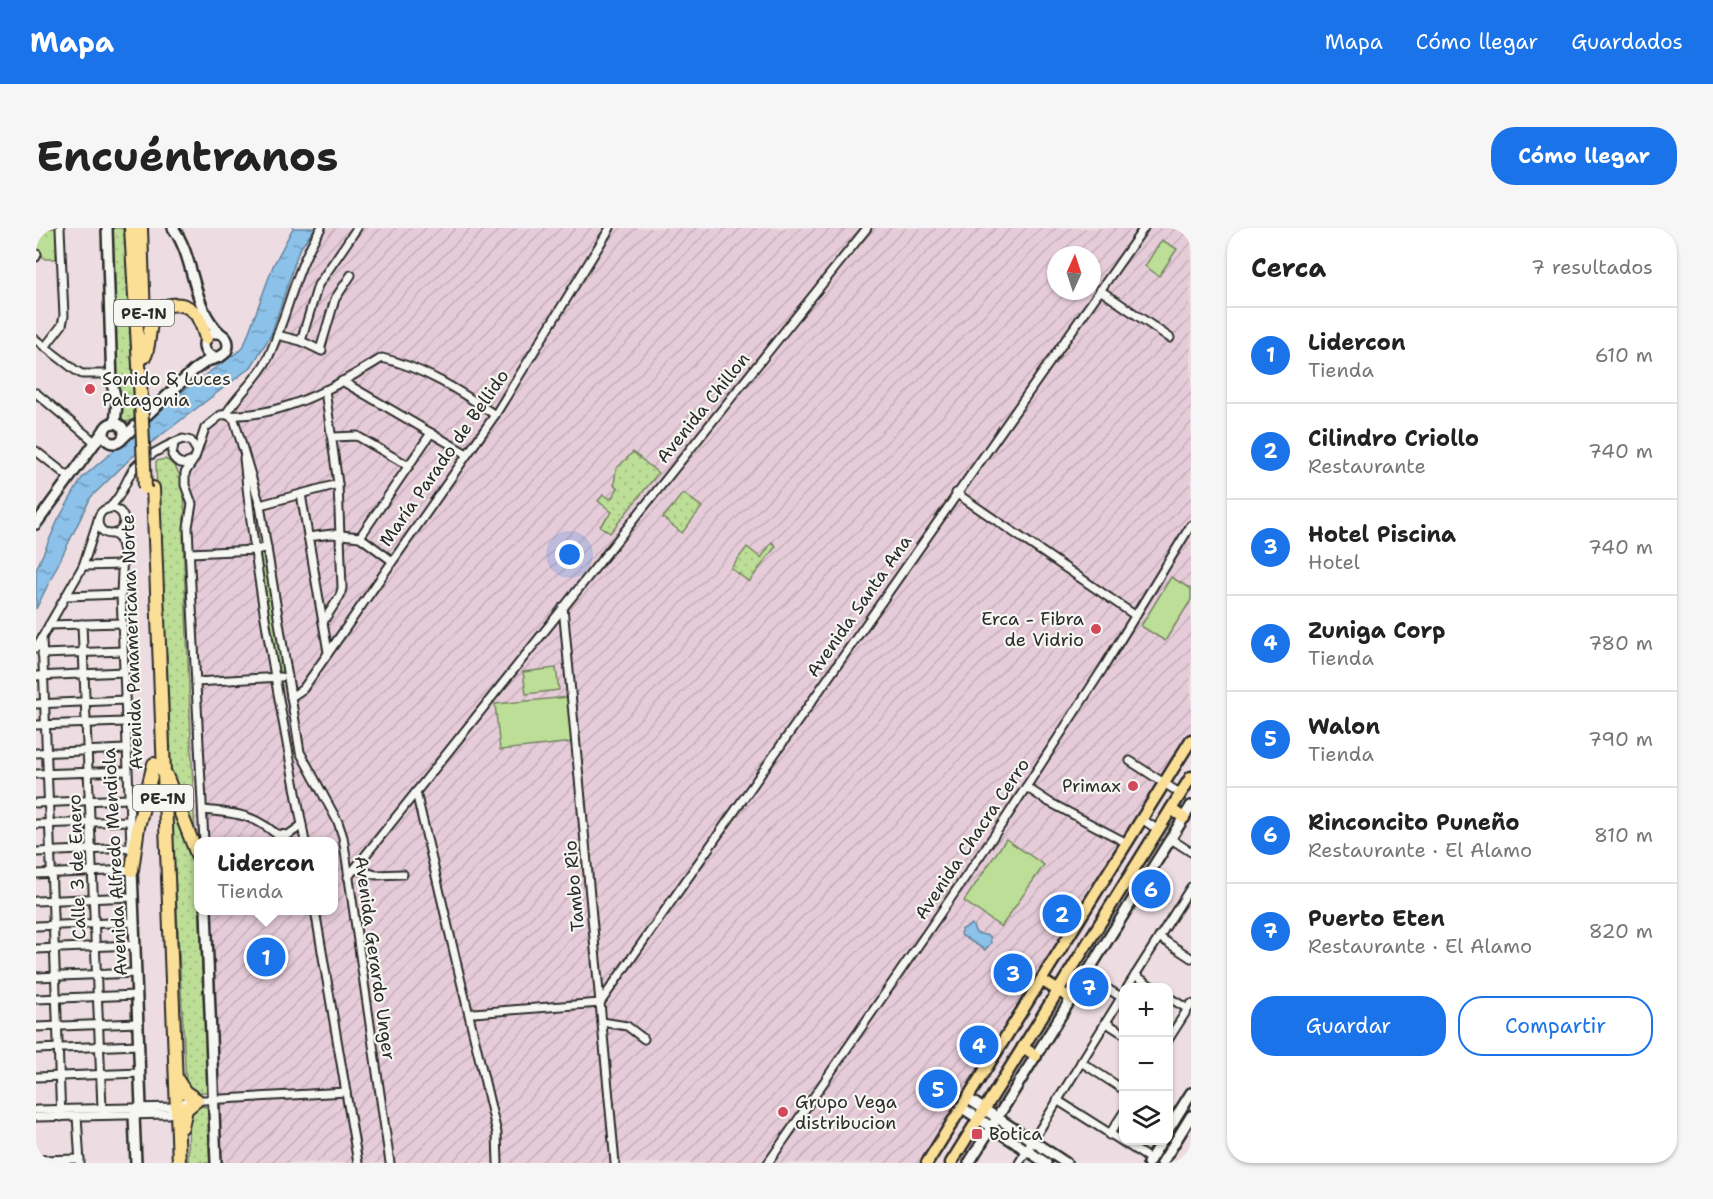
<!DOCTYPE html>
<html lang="es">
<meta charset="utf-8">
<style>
body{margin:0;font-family:"Shantell Sans",sans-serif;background:#f6f6f6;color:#222}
.controls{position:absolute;right:18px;bottom:18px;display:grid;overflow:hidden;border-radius:12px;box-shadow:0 2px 4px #0004}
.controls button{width:54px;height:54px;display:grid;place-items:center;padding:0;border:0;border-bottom:2px solid #e0e0e0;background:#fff;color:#222;font:30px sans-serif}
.compass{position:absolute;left:1011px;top:18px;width:54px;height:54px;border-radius:50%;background:#fff;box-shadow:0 2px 4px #0004;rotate:3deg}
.you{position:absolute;left:534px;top:327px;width:21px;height:21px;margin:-15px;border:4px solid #fff;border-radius:50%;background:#1a73e8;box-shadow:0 0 0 9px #1a73e833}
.badge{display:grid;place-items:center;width:39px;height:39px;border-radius:50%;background:#1a73e8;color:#fff;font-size:20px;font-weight:700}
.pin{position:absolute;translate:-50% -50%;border:3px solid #fff;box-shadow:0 2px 6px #0006}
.popup{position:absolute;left:158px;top:609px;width:144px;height:78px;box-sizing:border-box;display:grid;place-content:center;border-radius:12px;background:#fff;filter:drop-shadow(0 2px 4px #0005);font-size:20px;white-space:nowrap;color:#767676}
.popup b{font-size:22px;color:#222}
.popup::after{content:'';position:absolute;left:50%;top:100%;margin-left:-12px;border:12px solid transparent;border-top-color:#fff}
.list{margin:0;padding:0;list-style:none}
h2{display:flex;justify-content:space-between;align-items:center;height:78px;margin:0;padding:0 24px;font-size:26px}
h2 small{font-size:20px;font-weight:400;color:#767676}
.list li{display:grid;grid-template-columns:39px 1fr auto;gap:18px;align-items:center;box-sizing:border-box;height:96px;padding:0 24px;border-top:2px solid #e0e0e0}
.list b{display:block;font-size:22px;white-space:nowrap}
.list p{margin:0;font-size:20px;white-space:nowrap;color:#767676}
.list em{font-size:20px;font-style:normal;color:#767676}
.actions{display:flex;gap:12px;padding:18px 24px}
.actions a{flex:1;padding:14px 0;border:2px solid #1a73e8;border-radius:24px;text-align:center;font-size:21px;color:#1a73e8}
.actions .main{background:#1a73e8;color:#fff}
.icon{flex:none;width:33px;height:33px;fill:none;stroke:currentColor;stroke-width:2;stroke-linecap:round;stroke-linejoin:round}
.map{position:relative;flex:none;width:1155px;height:935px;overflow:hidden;border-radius:24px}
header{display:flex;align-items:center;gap:36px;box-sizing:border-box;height:84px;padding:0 30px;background:#1a73e8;color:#fff}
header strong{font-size:28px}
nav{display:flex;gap:33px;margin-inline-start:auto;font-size:21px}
.intro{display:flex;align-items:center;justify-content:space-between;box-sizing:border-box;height:144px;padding:0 36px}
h1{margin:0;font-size:42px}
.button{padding:15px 27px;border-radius:24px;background:#1a73e8;color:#fff;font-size:21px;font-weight:700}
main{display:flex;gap:36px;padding:0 36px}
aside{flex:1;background:#fff;border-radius:24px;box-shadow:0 2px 4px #0004}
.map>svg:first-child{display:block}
</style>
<header>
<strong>Mapa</strong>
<nav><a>Mapa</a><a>Cómo llegar</a><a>Guardados</a></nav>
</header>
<div class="intro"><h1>Encuéntranos</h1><a class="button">Cómo llegar</a></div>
<main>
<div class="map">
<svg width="1155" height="935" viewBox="0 0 1155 935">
<defs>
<pattern id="industrial-furrows" width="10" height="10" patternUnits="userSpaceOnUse" patternTransform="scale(1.5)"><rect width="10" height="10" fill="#e6ccd9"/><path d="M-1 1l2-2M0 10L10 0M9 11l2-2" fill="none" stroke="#c5afba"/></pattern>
<pattern id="grass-dots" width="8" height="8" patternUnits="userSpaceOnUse" patternTransform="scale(1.5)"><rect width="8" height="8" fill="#bdde97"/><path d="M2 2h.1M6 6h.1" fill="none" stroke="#a3bf82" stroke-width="1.8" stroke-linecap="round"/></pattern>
<pattern id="park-crowns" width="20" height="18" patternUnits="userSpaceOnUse" patternTransform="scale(1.5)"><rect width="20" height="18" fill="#bdde97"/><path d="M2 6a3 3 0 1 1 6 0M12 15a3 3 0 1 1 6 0" fill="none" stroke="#a3bf82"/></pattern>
<pattern id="water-ripples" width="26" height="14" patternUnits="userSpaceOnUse" patternTransform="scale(1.5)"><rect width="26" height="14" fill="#8cc1e9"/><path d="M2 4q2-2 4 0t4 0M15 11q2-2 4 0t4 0" fill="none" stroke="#739dbd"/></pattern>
</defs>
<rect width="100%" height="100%" fill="#eddde3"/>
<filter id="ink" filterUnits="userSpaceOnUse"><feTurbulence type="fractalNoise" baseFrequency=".0167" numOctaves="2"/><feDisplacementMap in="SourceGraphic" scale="12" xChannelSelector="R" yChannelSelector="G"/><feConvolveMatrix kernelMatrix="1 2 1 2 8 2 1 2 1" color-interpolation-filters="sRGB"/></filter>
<g filter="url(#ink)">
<!-- industrial -->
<path fill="url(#industrial-furrows)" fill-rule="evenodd" d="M282,0h873v503l-269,432h-710l-13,-252 135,-1v-68h-136v46l-15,-351 7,-53 17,-54 14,-20 38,-40 41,-112zM1020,27h36v36h-36z"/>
<!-- grass -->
<g fill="url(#grass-dots)" stroke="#748461" stroke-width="1.5">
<polygon points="73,0 86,0 89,9 98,177 98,191 91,194 85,191 85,173 78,155"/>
<polygon points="597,224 622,245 574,305 564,298 576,284 562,273 567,267 575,271 582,260 578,257 580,241"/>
<path d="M129,231c25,12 20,55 18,78l12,301 -24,-67 -4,-115 -7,-50 -4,-145z"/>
<polygon points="647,265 666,279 646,305 627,290"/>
<polygon points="736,314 740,318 713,354 695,340 711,319 725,330"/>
<polygon points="229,323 248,448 243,448 223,324"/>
<polygon points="135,572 161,629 172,864 159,864 150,855"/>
<polygon points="163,878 172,879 174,935 152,935 153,887"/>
</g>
<!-- park -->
<polygon fill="url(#park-crowns)" stroke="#748461" stroke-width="1.5" points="0,0 21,0 20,31 9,31 0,21"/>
<!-- pitch -->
<g fill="#bdde97" stroke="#748461" stroke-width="1.5">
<polygon points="1126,12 1141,21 1123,48 1109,38"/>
<polygon points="1135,349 1155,361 1155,372 1129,413 1105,398"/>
<polygon points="520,440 523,462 490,466 487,444"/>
<polygon points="532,469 537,514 464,522 459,476"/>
<polygon points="970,611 1008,637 965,699 928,673"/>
</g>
<!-- water -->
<g fill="url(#water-ripples)" stroke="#65859d" stroke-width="1.5">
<polygon points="257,0 279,0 263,22 235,107 215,139 95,230 55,269 0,381 0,342 22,292 46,250 148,162 207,120 237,38"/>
<polygon points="936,696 940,705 954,708 955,715 949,722 925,707 925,702"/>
</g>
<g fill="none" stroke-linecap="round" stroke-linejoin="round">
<defs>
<g id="street">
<polyline points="0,29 1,26"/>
<polyline points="1064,62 1134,110"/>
<polyline points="241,107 265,113 286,123"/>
<polyline points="0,112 39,142 46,146 76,146"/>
<polyline points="265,113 282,57 321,0"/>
<polyline points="9,119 26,97 28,88 24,0"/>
<polyline points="284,122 299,71 315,47"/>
<polyline points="306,153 431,226"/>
<polyline points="0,165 60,215"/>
<polyline points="190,186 198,191 224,277 264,524 302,594 307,609 354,935"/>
<path d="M190,186c12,-20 32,-35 42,-56 20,-43 27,-90 53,-130"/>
<polyline points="297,209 321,208 373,238"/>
<path d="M138,216l-2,11c4,8 12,11 20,6"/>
<polyline points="0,223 34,250"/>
<path d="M208,230c12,128 38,256 61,384"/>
<polyline points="920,265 1100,388"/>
<polyline points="265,266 292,424"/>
<polyline points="224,277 302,256"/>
<circle cx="75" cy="293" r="13"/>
<path d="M72,281c13,-11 17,-27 26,-41 8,-10 37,-25 49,-29l8,2 6,10"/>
<polyline points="78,306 84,311 87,323 85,366 95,618"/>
<polyline points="272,309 296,306 324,309 355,332"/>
<polyline points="324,309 395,205"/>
<polyline points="154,325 220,322 231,319"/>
<polyline points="47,338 86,337"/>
<polyline points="31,368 85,366"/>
<polyline points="527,379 579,935"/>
<polyline points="287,394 304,368 306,360 302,256 289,162"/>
<polyline points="46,396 66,880"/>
<polyline points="13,397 86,395"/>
<polyline points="6,410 25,889"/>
<polyline points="0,420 47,338 62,292"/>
<polyline points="6,426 87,423"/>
<polyline points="0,448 88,444"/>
<polyline points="160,454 245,449"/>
<polyline points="255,469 267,461 459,187 574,0"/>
<polyline points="0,476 89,472"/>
<polyline points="0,497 89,494"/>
<polyline points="0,525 90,521"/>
<polyline points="1094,533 1145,566"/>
<polyline points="0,546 91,543"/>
<polyline points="990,559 1013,574 1091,615"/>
<polyline points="380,564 461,905 462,935"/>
<polyline points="0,575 92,571"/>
<path d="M167,582c35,3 55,5 82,32"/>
<polyline points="1106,591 1122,602"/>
<polyline points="0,596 93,593"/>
<polyline points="242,606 252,607 266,597"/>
<polyline points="1135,611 1155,624"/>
<path d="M168,614l-16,-315 4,-23 -7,-19v-12l10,-15 10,-30 16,-13c6,-1 12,1 19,0 51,-2 100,-31 142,-57 40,9 80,34 113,57"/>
<polyline points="0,624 95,620"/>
<polyline points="319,641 340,647 367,646"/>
<polyline points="0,646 96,642 96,638"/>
<polyline points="312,649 831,0"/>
<polyline points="0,673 97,669"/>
<polyline points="279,682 322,935"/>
<polyline points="0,698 98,694"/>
<polyline points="1123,709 1155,730"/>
<polyline points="0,721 99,717"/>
<polyline points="1099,747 1118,760"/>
<polyline points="1050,748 1085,769"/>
<polyline points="0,749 100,745"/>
<polyline points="1091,760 1155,659"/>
<polyline points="1132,769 1152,781"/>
<polyline points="0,771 101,767"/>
<polyline points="438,785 564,775 1108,0"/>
<polyline points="566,794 591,798 608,811"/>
<polyline points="1069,794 1088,806"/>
<polyline points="0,799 102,795"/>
<polyline points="1132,812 1155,776"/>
<polyline points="0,821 103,817"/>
<polyline points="1045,834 1088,862"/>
<polyline points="0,849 104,845"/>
<polyline points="1021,872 1114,931"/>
<polyline points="0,882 141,879"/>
<polyline points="41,888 44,935"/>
<polyline points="0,889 133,886 150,873 310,864"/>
<polyline points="1073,907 1088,884"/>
<polyline points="0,932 44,931"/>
<polyline points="732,935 968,593 1066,442 1155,297"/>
<polyline points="983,935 1088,765"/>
</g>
<g id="secondary">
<polyline points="71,0 76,156 81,175 79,195"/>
<path d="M137,0c23,31 18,80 48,106"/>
<circle cx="180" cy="117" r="12"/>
<circle cx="78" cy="205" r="10"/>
<polyline points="88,209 158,142 171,133 184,129"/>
<polyline points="0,296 69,201"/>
<polyline points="96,642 105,879 98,887 100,935"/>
<polyline points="170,682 180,935"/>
<polyline points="931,870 1030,935"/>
<polyline points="925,879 1010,935"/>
<polyline points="1132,902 1155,865"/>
<polyline points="933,935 1155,578"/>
<polyline points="1112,935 1126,912"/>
<polyline points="1126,935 1155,888"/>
</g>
<g id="primary">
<polyline points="1135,581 1148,590"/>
<polyline points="1096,645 1109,653"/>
<polyline points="1005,752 1036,771"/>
<polyline points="987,819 1000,828"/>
<polyline points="891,935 1155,512"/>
<polyline points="915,935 1155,549"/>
</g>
<g id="highway">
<polyline points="95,0 105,171"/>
<polyline points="105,0 108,91"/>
<path d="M109,128c5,-12 3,-26 8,-38 7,-15 29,-18 41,-6 7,7 9,17 12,26"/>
<polyline points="117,260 143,935"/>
<polyline points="130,547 162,629"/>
<polyline points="96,642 102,599 118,536"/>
<polyline points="140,850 149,864 161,872 150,881 146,899"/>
</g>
</defs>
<!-- street casing -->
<use href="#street" stroke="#2b2b2b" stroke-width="11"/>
<!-- secondary casing -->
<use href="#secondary" stroke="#2b2b2b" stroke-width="14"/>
<!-- primary casing -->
<use href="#primary" stroke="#2b2b2b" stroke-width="15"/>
<!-- highway casing -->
<use href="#highway" stroke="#2b2b2b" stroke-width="16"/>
<!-- street -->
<use href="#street" stroke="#f6f6f2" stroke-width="7"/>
<!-- secondary -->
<use href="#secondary" stroke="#f6f6f2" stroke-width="9"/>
<!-- primary -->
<use href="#primary" stroke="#fbdf96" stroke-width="10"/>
<!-- highway -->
<use href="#highway" stroke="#fbdf96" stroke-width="12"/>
<defs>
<polyline id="highway-bridge" points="105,171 109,260"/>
</defs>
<!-- highway-bridge casing -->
<use href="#highway-bridge" stroke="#2b2b2b" stroke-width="16" stroke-linecap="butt"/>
<!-- highway-bridge -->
<use href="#highway-bridge" stroke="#fbdf96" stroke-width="12"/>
</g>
</g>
<!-- markers -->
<g fill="#d1495b" stroke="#f6f6f2" stroke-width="2">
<circle cx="54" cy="161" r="6"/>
<circle cx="1060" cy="401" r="6"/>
<circle cx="1097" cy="558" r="6"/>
<circle cx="747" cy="884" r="6"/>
<rect x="935" y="900" width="12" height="12" rx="3"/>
</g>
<g text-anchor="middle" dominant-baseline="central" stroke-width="4.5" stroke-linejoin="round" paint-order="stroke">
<!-- shield labels -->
<g fill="#f6f6f2" stroke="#686867" stroke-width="1.5">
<rect x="78" y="72" width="60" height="26" rx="4.5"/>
<rect x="97" y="557" width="60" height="26" rx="4.5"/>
</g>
<g font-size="16" font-weight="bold" fill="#2b2b2b">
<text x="108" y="85">PE-1N</text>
<text x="127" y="570">PE-1N</text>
</g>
<!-- poi labels -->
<g font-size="18" fill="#2b2b2b" stroke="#f6f6f2" text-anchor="start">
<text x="66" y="151">Sonido &amp; Luces<tspan x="66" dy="21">Patagonia</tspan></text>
<text x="1048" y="391" text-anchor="end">Erca - Fibra<tspan x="1048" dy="21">de Vidrio</tspan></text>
<text x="1085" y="558" text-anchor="end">Primax</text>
<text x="759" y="874">Grupo Vega<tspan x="759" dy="21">distribucion</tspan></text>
<text x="953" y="906">Botica</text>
</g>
<!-- street labels -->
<g font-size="18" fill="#2b2b2b" stroke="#f6f6f2">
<text transform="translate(667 180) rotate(-51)">Avenida Chillon</text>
<text transform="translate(408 230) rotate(-55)">María Parado de Bellido</text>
<text transform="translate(823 378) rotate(-55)">Avenida Santa Ana</text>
<text transform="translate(96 414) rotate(-92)">Avenida Panamericana Norte</text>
<text transform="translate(936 611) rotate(-56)">Avenida Chacra Cerro</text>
<text transform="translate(79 634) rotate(-93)">Avenida Alfredo Mendiola</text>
<text transform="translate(41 639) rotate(-92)">Calle 3 de Enero</text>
<text transform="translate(538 658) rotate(-95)">Tambo Rio</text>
<text transform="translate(339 730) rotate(82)">Avenida Gerardo Unger</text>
</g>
</g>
</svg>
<div class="controls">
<button>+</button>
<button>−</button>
<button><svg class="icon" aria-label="layers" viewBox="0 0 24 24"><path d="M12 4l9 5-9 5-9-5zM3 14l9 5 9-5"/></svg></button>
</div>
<svg class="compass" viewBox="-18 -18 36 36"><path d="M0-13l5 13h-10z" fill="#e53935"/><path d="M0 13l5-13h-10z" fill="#767676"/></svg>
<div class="you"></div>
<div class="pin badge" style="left:230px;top:729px">1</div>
<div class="popup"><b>Lidercon</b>Tienda</div>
<div class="pin badge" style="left:1026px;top:686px">2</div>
<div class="pin badge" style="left:977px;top:745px">3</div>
<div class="pin badge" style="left:943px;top:817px">4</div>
<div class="pin badge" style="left:902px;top:861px">5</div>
<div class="pin badge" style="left:1115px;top:661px">6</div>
<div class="pin badge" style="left:1053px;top:759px">7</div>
</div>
<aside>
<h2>Cerca<small>7 resultados</small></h2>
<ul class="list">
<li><span class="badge">1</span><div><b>Lidercon</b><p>Tienda</p></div><em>610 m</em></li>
<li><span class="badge">2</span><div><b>Cilindro Criollo</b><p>Restaurante</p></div><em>740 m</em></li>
<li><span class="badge">3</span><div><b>Hotel Piscina</b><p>Hotel</p></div><em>740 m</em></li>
<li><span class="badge">4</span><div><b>Zuniga Corp</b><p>Tienda</p></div><em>780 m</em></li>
<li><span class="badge">5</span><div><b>Walon</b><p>Tienda</p></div><em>790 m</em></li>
<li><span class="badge">6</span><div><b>Rinconcito Puneño</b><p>Restaurante · El Alamo</p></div><em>810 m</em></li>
<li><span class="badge">7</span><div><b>Puerto Eten</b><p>Restaurante · El Alamo</p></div><em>820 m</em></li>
</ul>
<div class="actions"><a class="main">Guardar</a><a>Compartir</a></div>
</aside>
</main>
